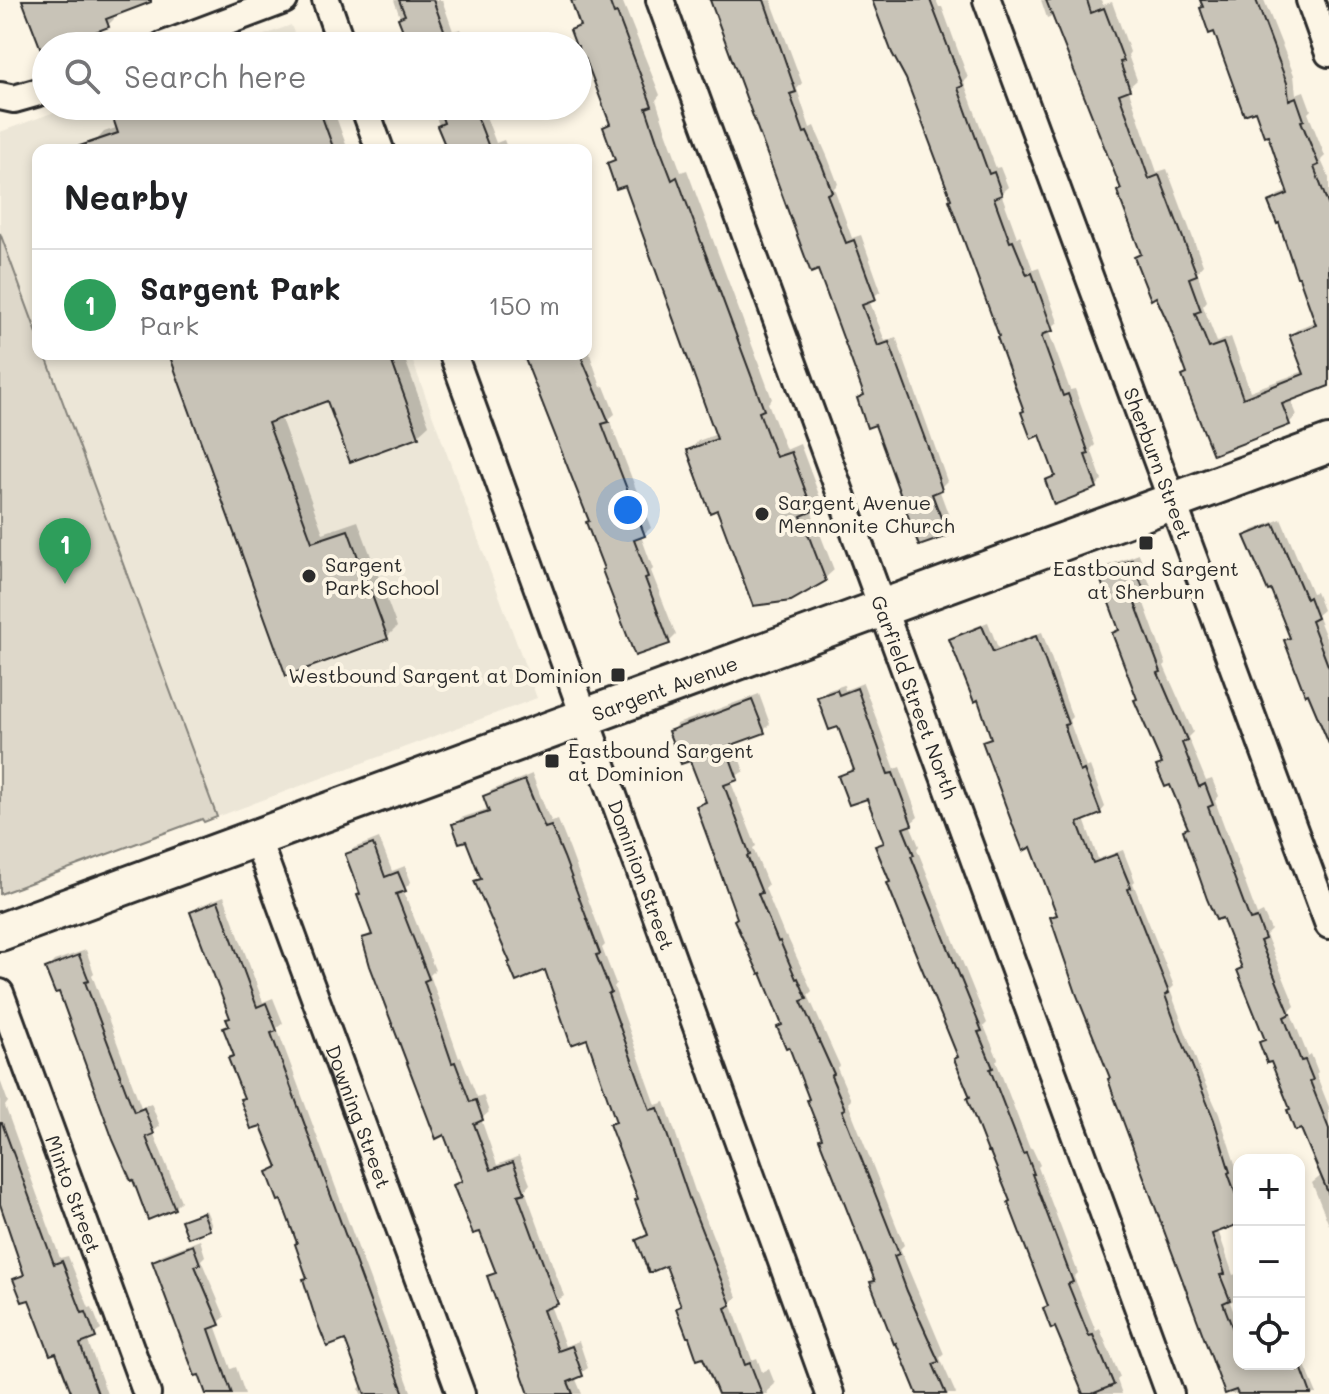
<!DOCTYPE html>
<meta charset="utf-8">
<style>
body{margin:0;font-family:Mali,sans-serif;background:#f6f6f6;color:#202124}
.controls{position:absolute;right:24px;bottom:24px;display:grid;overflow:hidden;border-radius:16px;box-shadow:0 4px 12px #0003}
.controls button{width:72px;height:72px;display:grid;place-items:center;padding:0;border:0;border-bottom:2px solid #e0e0e0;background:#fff;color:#202124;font:40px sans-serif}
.you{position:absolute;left:628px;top:510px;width:28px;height:28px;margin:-20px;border:6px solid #fff;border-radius:50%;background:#1a73e8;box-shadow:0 0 0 12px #1a73e833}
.badge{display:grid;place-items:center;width:52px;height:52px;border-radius:50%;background:#2b2b2b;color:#fff;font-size:26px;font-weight:700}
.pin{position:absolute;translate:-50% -66px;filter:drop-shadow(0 2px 4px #0008)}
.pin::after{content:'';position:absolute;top:42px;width:28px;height:24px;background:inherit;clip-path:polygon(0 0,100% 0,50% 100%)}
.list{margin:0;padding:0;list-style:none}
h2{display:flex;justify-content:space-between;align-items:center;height:104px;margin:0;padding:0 32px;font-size:34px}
h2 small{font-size:26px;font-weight:400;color:#757577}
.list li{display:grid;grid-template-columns:52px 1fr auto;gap:24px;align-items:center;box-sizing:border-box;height:112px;padding:0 32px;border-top:2px solid #e0e0e0}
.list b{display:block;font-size:30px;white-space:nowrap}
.list p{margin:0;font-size:26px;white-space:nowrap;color:#757577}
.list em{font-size:26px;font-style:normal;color:#757577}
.icon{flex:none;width:44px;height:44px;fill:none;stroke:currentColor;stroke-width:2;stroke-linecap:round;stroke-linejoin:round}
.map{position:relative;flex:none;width:1329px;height:1394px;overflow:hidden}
.search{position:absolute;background:#fff;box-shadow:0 4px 12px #0003;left:32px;top:32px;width:560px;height:88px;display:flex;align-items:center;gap:20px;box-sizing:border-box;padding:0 28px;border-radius:44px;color:#757577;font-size:30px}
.panel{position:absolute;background:#fff;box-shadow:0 4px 12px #0003;left:32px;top:144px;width:560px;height:216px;border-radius:16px}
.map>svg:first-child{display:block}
</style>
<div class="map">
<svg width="1329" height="1394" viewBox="0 0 1329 1394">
<rect width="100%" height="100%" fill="#fcf5e5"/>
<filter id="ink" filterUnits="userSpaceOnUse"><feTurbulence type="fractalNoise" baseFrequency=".0125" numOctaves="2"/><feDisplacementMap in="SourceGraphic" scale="16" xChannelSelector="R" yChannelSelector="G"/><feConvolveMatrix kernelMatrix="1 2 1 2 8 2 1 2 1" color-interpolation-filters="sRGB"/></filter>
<g filter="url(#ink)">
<!-- built -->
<g fill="#ece6d7">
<polygon points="291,25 299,46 235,46"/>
<polygon points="71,106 321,106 336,150 38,150 38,343 0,242 0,132"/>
<polygon points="42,354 410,354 537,698 217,817"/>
</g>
<!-- green -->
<polygon fill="#ded8ca" stroke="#84827a" stroke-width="2" points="0,233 38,336 38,354 45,354 217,817 204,822 202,819 0,894"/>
<!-- shadow -->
<g fill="#0003">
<polygon points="25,0 135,0 113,14 114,19 108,25 46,48"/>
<polygon points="394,0 442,0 453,31 461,29 468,46 410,46"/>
<polygon points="573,0 622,0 660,95 656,100 666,131 681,172 687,170 772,399 768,403 786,450 800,444 821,500 811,510 834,570 824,579 719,508 689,451 698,441 717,434 626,183 609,164 616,157 605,127 611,122 586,55 582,57 572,31 581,22"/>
<polygon points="712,0 771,0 802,83 797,89 810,128 814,126 828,158 838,184 834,188 852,238 861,235 881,291 869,300 885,341 896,337 947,481 939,489 953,527 947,534 877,422 859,399 865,392 840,323"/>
<polygon points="874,0 936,0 939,7 942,7 968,78 964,82 979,123 996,168 1000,167 1008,187 1001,193 1017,237 1020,235 1033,270 1039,268 1058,322 1048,330 1070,390 1075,389 1095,445 1091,449 1102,480 1096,487 1047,481 1056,473 1041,432 1026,410 953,198"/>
<polygon points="1041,0 1101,0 1103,5 1112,2 1130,52 1128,55 1137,80 1128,88 1157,172 1167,169 1203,265 1197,272 1207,301 1203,306 1217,342 1231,337 1250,391 1304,371 1291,335 1299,328 1317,321 1280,220 1270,203 1278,195 1289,191 1269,132 1215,29 1210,31 1199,0 1264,0 1294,75 1296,94 1304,91 1311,110 1308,113 1325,156 1321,160 1329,178 1329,384 1290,398 1297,415 1289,423 1188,373 1170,322 1136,258 1142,252 1122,188 1054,15 1047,18"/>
<polygon points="307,38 310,46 286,46"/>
<polygon points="123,106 332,106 348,150 96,150 94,143 104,132 119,127 114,115"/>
<polygon points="432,106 482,106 496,143 504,140 508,150 448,150"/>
<polygon points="586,343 601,387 604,386 615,414 609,419 651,528 641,536 653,569 651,571 676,635 669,642 636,654 590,521 525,354 586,354"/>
<polygon points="171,354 403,354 429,425 418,435 328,399 280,416 323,533 358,521 397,627 386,638 288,674"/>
<polygon points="1281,519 1312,593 1316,592 1323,610 1317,615 1329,645 1329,743 1286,641 1292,635 1272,587 1246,537 1253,530"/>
<polygon points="1139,554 1152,590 1142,598 1166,664 1164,666 1193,732 1188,737 1206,781 1212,779 1219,796 1215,801 1257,915 1263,912 1271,930 1266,935 1295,1006 1290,1011 1308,1056 1311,1054 1318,1072 1316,1074 1329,1107 1329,1225 1312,1183 1322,1175 1272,1059 1261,1043 1267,1038 1239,970 1244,966 1171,782 1158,767 1163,762 1114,633 1120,628 1100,573 1106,566"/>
<polygon points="988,622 998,648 1042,632 1072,717 1069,720 1086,768 1090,766 1105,807 1100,813 1084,819 1098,859 1123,850 1135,881 1133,883 1174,986 1170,990 1204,1081 1219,1114 1239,1176 1239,1222 1218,1230 1233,1275 1239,1273 1239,1298 1230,1302 1239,1326 1239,1364 1299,1364 1299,1351 1317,1394 1231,1394 1052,918 1058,912 1032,845 985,742 993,735 979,697 952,640 957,634"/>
<polygon points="863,683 895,769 900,767 918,817 910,824 919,846 917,849 987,1023 984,1026 998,1059 996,1061 1030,1149 1032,1148 1040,1165 1038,1167 1078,1273 1074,1277 1096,1331 1100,1329 1120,1377 1117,1380 1122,1394 1085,1394 1056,1325 1045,1308 1049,1304 1012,1200 878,847 885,840 869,796 840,777 855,767 839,725 819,698 826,691 844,685 845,690"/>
<polygon points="759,694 770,724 763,731 733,742 744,771 730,780 756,846 753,848 768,885 765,888 785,937 787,936 812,991 808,995 840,1066 837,1068 851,1100 848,1103 904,1245 900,1249 944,1354 940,1358 956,1394 915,1394 918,1391 872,1283 876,1279 784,1023 739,917 698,806 707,799 691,758 671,731 677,724"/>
<polygon points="532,774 547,813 552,822 558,820 570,850 605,945 602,948 616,984 614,987 656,1105 665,1102 695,1191 737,1297 731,1303 752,1360 757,1358 762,1372 769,1369 775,1384 767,1391 768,1394 721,1394 705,1356 678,1308 682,1304 667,1263 638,1240 649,1232 640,1198 611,1125 617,1119 588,1037 546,968 512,962 477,882 482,877 467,838 455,825 461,818 490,808 485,796 492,790"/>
<polygon points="379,838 392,871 405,866 411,882 403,890 435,970 430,975 459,1058 461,1057 477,1097 483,1095 489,1112 481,1119 497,1165 519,1156 530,1184 525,1190 564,1296 550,1305 565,1346 579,1341 588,1368 575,1377 582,1394 533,1394 489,1277 497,1270 481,1229 456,1185 463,1178 364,939 373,931 347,855 354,848"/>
<polygon points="224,896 263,1002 273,998 283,1023 277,1028 412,1394 361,1394 359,1389 363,1384 346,1337 309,1277 282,1197 269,1172 279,1164 262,1123 245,1097 230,1059 235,1054 225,1029 230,1023 228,1019 231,1016 192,912 199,906"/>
<polygon points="86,950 94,973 92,975 141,1107 151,1103 160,1126 153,1132 181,1201 174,1208 48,968 54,961"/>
<polygon points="0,1080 8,1102 5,1106 60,1258 68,1256 89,1308 92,1307 101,1330 87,1339 107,1394 73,1394 58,1350 30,1297 16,1279 25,1272 0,1198"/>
<polygon points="206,1210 212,1225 189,1236 183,1221"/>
<polygon points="200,1240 205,1256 201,1260 225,1317 215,1325 231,1369 236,1367 245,1394 208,1394 154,1261 161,1255"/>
</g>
<!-- building -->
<g fill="#c8c3b7" stroke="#2b2b2b" stroke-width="2">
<polygon points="22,0 151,0 151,2 106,19 109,27 57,46 46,46 46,50 42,52"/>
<polygon points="399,0 433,0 450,46 409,46 398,18 405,15"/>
<polygon points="571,0 609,0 614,14 617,13 652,106 646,108 657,141 672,180 677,177 690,212 764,410 759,412 776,457 791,452 813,511 801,516 826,581 791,601 753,606 717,510 710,513 687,450 717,439 625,186 616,189 607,163 615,160 603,127 610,124 585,58 580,59 578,46 576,46 570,30 580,26"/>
<polygon points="710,0 764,0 796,92 790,94 804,133 807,132 822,165 832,192 827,194 846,243 854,240 876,300 862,305 878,346 889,342 929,450 942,490 932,494 948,536 919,546 875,425 867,428 857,398 864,395 838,324 818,270 811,273"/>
<polygon points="872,0 930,0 963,86 958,88 973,130 989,174 994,172 1002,195 994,198 1010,242 1013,241 1027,275 1032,273 1053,331 1043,334 1042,338 1063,396 1068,394 1089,454 1085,455 1097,488 1054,505 1045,480 1055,476 1040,435 1031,439 1021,412 1024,411 997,337 999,336 949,200 951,199 906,79 892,53"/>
<polygon points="1046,0 1087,0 1091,13 1104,8 1124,61 1120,62 1130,90 1119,94 1129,121 1149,179 1159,175 1197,275 1189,278 1201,311 1195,313 1209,348 1223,343 1243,398 1304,374 1289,335 1316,325 1299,277 1297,277 1279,223 1277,224 1268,202 1288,194 1268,135 1264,136 1255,111 1244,115 1214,32 1209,34 1200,8 1203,7 1200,0 1256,0 1287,83 1289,100 1296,97 1304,120 1301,121 1319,165 1314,167 1329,207 1329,386 1282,404 1290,425 1213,455 1182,376 1187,374 1168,323 1156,297 1151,300 1134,257 1141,254 1117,191 1121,189"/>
<polygon points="136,106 318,106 334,150 78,150 77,147 118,133 112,115"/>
<polygon points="438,106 473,106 490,150 447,150 437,126 444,123"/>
<polygon points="169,354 389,354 419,437 350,462 327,401 268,423 312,542 348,530 388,639 286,676"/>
<polygon points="523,354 580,354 609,422 602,424 645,536 634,540 648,577 645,578 670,644 635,656 602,570 604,569 586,522 589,521"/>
<polygon points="1274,524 1306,599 1309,597 1317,618 1311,621 1329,668 1329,744 1308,694 1305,695 1284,640 1290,638 1271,590 1268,591 1244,536"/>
<polygon points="1132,560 1147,598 1135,603 1161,672 1158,673 1187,740 1182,743 1199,787 1205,784 1213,805 1208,807 1250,920 1257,918 1265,939 1260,941 1290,1014 1284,1017 1301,1061 1305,1060 1313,1080 1310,1081 1329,1129 1329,1195 1301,1129 1295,1131 1287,1110 1290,1109 1271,1062 1267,1063 1259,1042 1265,1040 1237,970 1242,968 1222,918 1216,920 1207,899 1183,830 1188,828 1170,785 1165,787 1156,766 1162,764 1134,700 1137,699 1112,633 1119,630 1098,573"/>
<polygon points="982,626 993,652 1036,636 1068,724 1064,725 1080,772 1084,770 1101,814 1078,823 1093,863 1117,854 1131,888 1128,889 1169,993 1165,995 1177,1028 1214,1120 1230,1172 1228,1173 1239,1203 1239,1224 1212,1234 1225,1274 1220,1275 1230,1300 1223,1303 1239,1345 1239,1364 1300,1364 1311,1394 1238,1394 1236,1390 1225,1394 1114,1097 1108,1079 1110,1078 1076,993 1050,917 1057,915 1031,847 1023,851 1013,826 982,741 991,738 978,700 974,702 949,639"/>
<polygon points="857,688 888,774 893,773 912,825 903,828 914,855 911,856 982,1031 978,1032 993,1068 990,1069 1023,1154 1026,1153 1034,1174 1032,1174 1073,1282 1068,1284 1089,1336 1093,1335 1114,1385 1092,1394 1083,1394 1055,1327 1051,1329 1043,1308 1048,1306 1008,1202 1010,1201 990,1152 988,1152 967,1098 970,1097 954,1059 958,1057 887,883 890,882 875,846 884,843 867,799 849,805 838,776 854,770 838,727 829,730 817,697 837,690 839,695"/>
<polygon points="752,700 765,733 726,747 738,780 724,785 750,855 747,856 762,893 758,894 778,942 780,941 796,979 798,978 807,999 801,1001 834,1074 831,1076 845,1109 842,1110 899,1254 894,1256 907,1291 939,1362 933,1364 946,1394 917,1394 896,1343 894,1344 870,1282 875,1281 819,1139 822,1138 807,1100 809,1099 789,1047 786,1048 777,1027 782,1025 761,973 759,974 734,920 737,918 696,806 706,802 690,761 681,764 668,731"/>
<polygon points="525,780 541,819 545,828 551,826 564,857 600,954 596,955 611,992 608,994 650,1110 658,1108 689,1198 731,1305 725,1308 745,1365 750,1363 762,1394 718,1394 703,1358 697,1360 689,1337 687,1337 676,1308 681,1306 666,1266 649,1273 636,1240 648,1235 635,1200 638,1199 609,1124 616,1122 587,1039 571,1045 545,970 516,982 508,963 510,962 474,881 481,879 466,841 459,843 452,824 489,812 483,796"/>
<polygon points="373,844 385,877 398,872 406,891 396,894 429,979 424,981 452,1063 455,1062 470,1102 476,1100 483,1120 474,1124 491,1170 513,1162 525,1193 518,1195 558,1304 543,1310 558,1351 572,1346 583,1376 568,1382 573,1394 529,1394 487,1276 496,1273 480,1232 473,1234 453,1185 462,1181 444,1135 436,1139 370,966 362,938 372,935 357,895 360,894 345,854"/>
<polygon points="218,901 257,1007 266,1003 277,1031 271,1033 404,1394 365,1394 345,1340 327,1347 315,1317 303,1279 307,1278 295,1244 297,1243 281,1200 278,1201 267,1172 278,1167 261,1126 251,1129 240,1099 244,1098 228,1058 234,1056 223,1028 229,1026 226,1019 230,1018 190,912"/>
<polygon points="79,955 89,981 85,982 134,1112 144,1108 154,1134 146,1137 175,1209 148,1220 133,1180 131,1181 113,1140 59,992 55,993 45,968"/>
<polygon points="0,1123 2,1123 54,1264 62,1261 82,1313 86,1312 96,1338 80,1344 98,1394 72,1394 56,1353 50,1355 29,1300 22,1302 13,1279 24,1275 0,1204"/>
<polygon points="203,1212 210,1230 188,1238 181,1220"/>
<polygon points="193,1245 200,1264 195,1266 220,1325 209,1329 232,1394 206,1394 199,1375 195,1376 152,1261"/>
</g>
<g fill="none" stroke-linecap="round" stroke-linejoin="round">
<defs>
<g id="minor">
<polyline points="326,0 342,46"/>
<path id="s1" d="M660,0l510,1394"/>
<path id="s2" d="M987,0l342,925"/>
<polyline points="1310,0 1329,53"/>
<polyline points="162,46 284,0"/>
<polyline points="0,96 14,99 46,90"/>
<polyline points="364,106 380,150"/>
<path id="s3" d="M453,354l377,1040"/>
<path id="s4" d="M256,837l205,557"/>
<path id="s5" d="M0,993l147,401"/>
</g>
<g id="secondary">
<path id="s6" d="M0,932l1329,-488"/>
</g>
</defs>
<!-- minor casing -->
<use href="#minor" stroke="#2b2b2b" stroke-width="32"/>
<!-- secondary casing -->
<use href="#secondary" stroke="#2b2b2b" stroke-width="42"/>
<!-- minor -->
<use href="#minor" stroke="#fcf5e5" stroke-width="26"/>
<!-- secondary -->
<use href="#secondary" stroke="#fcf5e5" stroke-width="36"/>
</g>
</g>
<!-- markers -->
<g fill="#2b2b2b" stroke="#fcf5e5" stroke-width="3">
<circle cx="762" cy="514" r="8"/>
<rect x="1138" y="535" width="16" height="16" rx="4"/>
<circle cx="309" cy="576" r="8"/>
<rect x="610" y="667" width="16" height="16" rx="4"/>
<rect x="544" y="753" width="16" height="16" rx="4"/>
</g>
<g text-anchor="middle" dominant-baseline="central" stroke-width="8" stroke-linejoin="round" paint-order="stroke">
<!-- street labels -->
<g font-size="20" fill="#2b2b2b" stroke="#fcf5e5">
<text stroke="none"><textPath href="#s2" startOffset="494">Sherburn Street</textPath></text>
<text stroke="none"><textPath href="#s6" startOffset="708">Sargent Avenue</textPath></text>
<text stroke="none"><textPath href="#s1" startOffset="742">Garfield Street North</textPath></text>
<text stroke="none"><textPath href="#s3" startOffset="554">Dominion Street</textPath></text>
<text stroke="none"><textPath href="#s4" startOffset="298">Downing Street</textPath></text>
<text stroke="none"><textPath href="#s5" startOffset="214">Minto Street</textPath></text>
</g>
<!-- poi labels -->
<g font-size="20" fill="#2b2b2b" stroke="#fcf5e5" text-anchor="start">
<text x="778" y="502">Sargent Avenue<tspan x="778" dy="23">Mennonite Church</tspan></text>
<text x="325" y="564">Sargent<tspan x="325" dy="23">Park School</tspan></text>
<text x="1146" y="568" text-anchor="middle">Eastbound Sargent<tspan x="1146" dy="23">at Sherburn</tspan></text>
<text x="602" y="675" text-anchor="end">Westbound Sargent at Dominion</text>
<text x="568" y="750">Eastbound Sargent<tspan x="568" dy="23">at Dominion</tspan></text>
</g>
</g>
</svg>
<div class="controls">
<button>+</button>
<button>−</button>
<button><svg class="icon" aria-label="locate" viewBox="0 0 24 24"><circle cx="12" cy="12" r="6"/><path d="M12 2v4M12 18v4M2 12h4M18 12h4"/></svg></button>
</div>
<div class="you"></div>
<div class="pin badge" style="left:65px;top:584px;background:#2e9e5b">1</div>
<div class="search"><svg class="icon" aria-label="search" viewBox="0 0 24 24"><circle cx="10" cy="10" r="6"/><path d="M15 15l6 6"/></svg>Search here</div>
<section class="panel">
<h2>Nearby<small></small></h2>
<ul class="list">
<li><span class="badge" style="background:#2e9e5b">1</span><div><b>Sargent Park</b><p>Park</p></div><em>150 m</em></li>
</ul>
</section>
</div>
